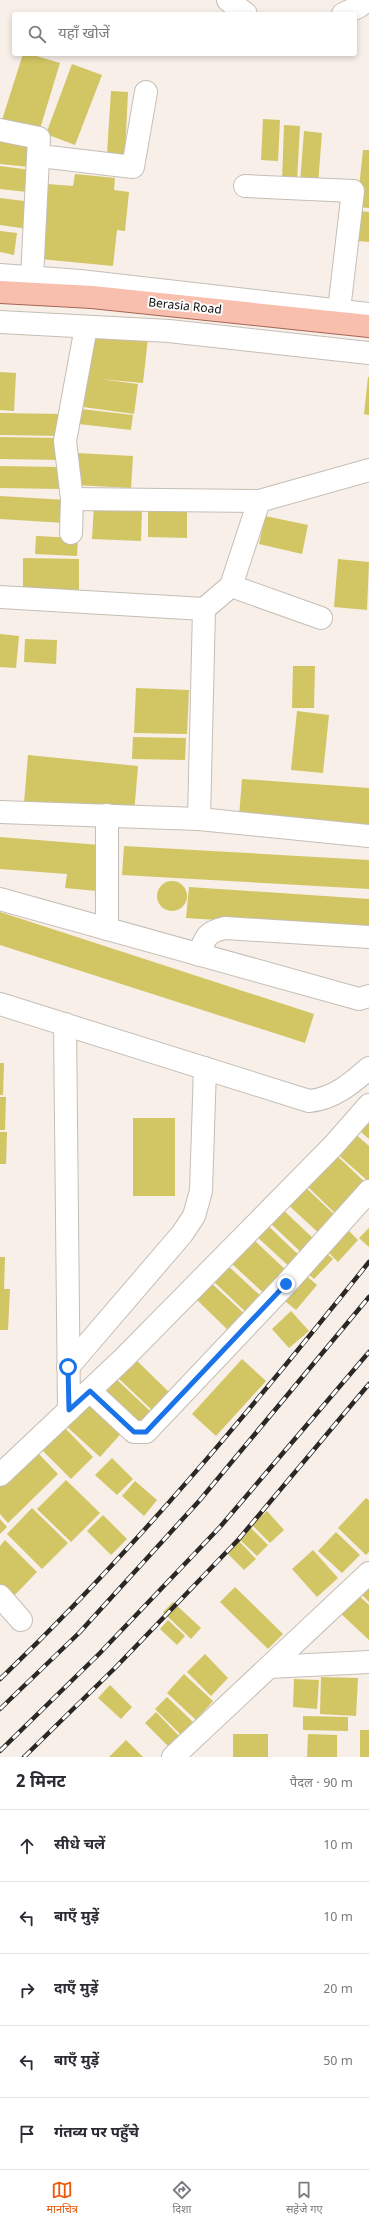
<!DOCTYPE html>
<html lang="hi">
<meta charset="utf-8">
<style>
body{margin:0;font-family:Georgia,"Noto Sans Devanagari",serif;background:#f7f7f7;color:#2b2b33}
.stop{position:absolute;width:12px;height:12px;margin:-9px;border:3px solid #1a73e8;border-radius:50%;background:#fff}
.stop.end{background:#1a73e8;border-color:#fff;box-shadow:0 1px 4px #0008}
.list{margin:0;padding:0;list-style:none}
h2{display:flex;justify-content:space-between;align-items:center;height:52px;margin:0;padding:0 16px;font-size:17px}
h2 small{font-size:13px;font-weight:400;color:#7c7c81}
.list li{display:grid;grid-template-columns:26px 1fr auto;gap:12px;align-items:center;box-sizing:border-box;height:72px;padding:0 16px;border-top:1px solid #e1e1e2}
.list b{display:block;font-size:15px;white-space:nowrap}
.list em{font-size:13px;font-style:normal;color:#7c7c81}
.icon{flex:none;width:22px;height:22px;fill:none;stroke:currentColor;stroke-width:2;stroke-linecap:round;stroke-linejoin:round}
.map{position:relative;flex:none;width:369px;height:1757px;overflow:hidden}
.search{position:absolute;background:#fff;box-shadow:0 2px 6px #0003;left:12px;right:12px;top:12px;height:44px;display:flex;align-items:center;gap:10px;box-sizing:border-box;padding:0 14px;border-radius:4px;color:#7c7c81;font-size:15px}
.sheet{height:412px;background:#fff}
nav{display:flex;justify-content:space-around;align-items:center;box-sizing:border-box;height:56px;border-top:1px solid #e1e1e2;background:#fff;font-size:11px;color:#7c7c81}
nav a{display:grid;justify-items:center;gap:2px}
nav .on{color:#ea580c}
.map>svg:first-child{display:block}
</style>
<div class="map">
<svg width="369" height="1757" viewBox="0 0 369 1757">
<rect width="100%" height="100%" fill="#f7efe8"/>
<!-- building -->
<g fill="#d2c563">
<polygon points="23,54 30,54 60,63 39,132 2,120"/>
<polygon points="72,64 102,75 75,145 46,134"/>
<polygon points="111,91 128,92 125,155 107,154"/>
<polygon points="263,119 280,120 278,161 261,160"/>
<polygon points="284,125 300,126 297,181 282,181"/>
<polygon points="304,131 322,133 318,184 300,183"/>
<polygon points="0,139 32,143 29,167 0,164"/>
<polygon points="363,150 369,150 369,208 357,207"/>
<polygon points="0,166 31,170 27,192 0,189"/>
<polygon points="75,174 115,178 114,190 129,192 125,231 117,230 113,266 40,259 47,184 73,186"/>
<polygon points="0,198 32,202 28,229 0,225"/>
<polygon points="360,211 369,212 369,242 357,241"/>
<polygon points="0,231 17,233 14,255 0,252"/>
<polygon points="93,332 148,338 143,383 99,379 138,384 134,414 83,407 87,377 89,378"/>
<polygon points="0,372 16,373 14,411 0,410"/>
<polygon points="368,377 369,377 369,415 364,414"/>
<polygon points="81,409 133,415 131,430 79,424"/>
<polygon points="0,413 63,414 63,436 0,435"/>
<polygon points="0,437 62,438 61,460 0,459"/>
<polygon points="76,453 133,456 131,488 74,485"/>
<polygon points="0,466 60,467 59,489 0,488"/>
<polygon points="0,496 66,500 65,523 0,519"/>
<polygon points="94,506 142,508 141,541 92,539"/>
<polygon points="148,508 187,509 187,538 148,537"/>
<polygon points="265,516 308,525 302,554 259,544"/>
<polygon points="36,536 78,538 77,556 35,554"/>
<polygon points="23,558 79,559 79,592 23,592"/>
<polygon points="338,559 369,562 367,610 334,607"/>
<polygon points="0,634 19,636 16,668 0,667"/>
<polygon points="25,639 57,640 56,664 24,662"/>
<polygon points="293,666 315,666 314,708 292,708"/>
<polygon points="136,688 189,690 187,734 134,733"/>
<polygon points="297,711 329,715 323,773 291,770"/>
<polygon points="133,737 186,738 185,760 132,759"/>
<polygon points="28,755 138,766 134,814 24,803"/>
<polygon points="242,779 369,788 369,826 239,817"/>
<polygon points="0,837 100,845 97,891 65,888 67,874 0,869"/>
<polygon points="124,846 369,860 369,889 122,875"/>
<circle cx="172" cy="896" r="15"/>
<polygon points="189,887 369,899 369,930 186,918"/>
<polygon points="0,912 314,1014 305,1043 0,945"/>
<polygon points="0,1063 4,1063 3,1095 0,1095"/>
<polygon points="0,1097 6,1097 5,1130 0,1130"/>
<polygon points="369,1111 369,1139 355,1127"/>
<rect x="133" y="1118" width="42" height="78"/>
<polygon points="0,1132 7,1132 6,1164 0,1164"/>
<polygon points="353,1132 369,1146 369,1182 335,1152"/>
<polygon points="333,1152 369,1186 340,1218 304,1183"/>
<polygon points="302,1184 340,1220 323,1237 285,1202"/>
<polygon points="279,1206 317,1242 305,1256 267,1220"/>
<polygon points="265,1223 303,1259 293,1270 254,1234"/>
<polygon points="344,1226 358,1240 338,1262 323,1247"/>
<polygon points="369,1228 369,1247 359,1238"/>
<polygon points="252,1238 292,1276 270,1299 230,1262"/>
<polygon points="320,1247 333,1259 314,1279 301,1268"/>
<polygon points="0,1257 5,1257 4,1289 10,1289 8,1330 0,1330"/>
<polygon points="226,1264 265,1300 250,1316 212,1280"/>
<polygon points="302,1272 317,1285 296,1310 280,1297"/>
<polygon points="209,1281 248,1317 232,1334 194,1297"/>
<polygon points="291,1311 309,1331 289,1348 272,1329"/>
<polygon points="132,1356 172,1395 155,1413 114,1374"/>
<polygon points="242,1359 266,1381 216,1436 192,1414"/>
<polygon points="112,1375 151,1412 134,1429 96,1393"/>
<polygon points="92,1395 126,1428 100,1457 64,1424"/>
<polygon points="61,1424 93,1457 71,1479 39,1447"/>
<polygon points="36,1451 58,1474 8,1523 0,1514 0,1486"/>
<polygon points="112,1458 133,1479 117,1495 95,1475"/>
<polygon points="66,1480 100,1513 71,1542 37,1509"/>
<polygon points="135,1481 157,1500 144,1516 122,1496"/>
<polygon points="366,1498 369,1500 369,1552 366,1555 338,1528"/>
<polygon points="32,1508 68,1543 42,1569 7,1534"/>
<polygon points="267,1511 284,1530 270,1543 252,1525"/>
<polygon points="103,1515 127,1539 111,1555 87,1531"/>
<polygon points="0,1519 7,1527 0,1534"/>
<polygon points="250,1527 268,1545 257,1556 239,1539"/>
<polygon points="336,1532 360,1555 342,1573 318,1551"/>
<polygon points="5,1540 37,1572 9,1601 0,1592 0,1546"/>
<polygon points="239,1541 256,1559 244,1570 227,1553"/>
<polygon points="313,1550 338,1578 317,1597 292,1569"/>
<polygon points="369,1579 369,1602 358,1591"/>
<polygon points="235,1587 283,1634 268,1649 220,1602"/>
<polygon points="354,1591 369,1605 369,1640 337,1610"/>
<polygon points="173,1602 201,1628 191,1639 163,1612"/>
<polygon points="168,1620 185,1636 177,1645 160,1629"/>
<polygon points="205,1654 228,1678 211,1696 187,1672"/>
<polygon points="184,1674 213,1701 196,1720 167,1693"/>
<polygon points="321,1677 358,1678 356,1716 320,1714"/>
<polygon points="294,1679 319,1680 317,1709 293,1707"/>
<polygon points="110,1685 132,1707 121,1719 98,1698"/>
<polygon points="167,1697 193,1722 181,1735 155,1709"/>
<polygon points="156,1712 180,1737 170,1748 145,1723"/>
<polygon points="303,1716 348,1717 348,1731 303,1730"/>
<rect x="360" y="1730" width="9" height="27"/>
<rect x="233" y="1734" width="35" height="23"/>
<polygon points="308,1734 337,1735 337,1757 307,1757"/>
<polygon points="126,1740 143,1757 109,1757"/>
</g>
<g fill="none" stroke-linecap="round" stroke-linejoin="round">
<defs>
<g id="minor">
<polyline points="228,0 246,14"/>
<polyline points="343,14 358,7 367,0"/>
<polyline points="0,130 39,138 32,278"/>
<polyline points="40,156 133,167 146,92"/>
<polyline points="245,186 353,191 339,310"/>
<polyline points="72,499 259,501 369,470"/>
<polyline points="71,533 72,499 65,441 86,327"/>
<polyline points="231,586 259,501"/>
<polyline points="0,597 204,609 231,586 321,618"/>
<polyline points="0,812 199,819 369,836"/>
<polyline points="199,819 204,609"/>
<polyline points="0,899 359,999 369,996"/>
<polyline points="107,929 107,815"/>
<path d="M199,955c6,-17 7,-23 26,-27l144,9"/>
<path d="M0,1004l309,97c24,-2 42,-17 60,-33"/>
<polyline points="65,1024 69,1410"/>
<polyline points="68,1367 182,1234 194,1216 201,1191 205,1068"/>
<polyline points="90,1391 134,1432 146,1432 286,1284 369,1191"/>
<polyline points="0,1475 124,1358 333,1146 369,1105"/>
<polyline points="0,1596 21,1620"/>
<polyline points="269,1667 369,1662"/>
<polyline points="173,1757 369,1573"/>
</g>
<g id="tertiary">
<polyline points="0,275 80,281 369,314"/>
<polyline points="0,322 169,331 369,353"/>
</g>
<polyline id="primary" points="0,292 92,297 369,326"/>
</defs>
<!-- minor casing -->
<use href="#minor" stroke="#c5beb6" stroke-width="24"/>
<!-- tertiary casing -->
<use href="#tertiary" stroke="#c5beb6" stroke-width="24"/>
<!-- primary casing -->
<use href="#primary" stroke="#a56552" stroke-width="24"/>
<!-- minor -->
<use href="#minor" stroke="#fff" stroke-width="22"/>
<!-- tertiary -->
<use href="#tertiary" stroke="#fff" stroke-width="22"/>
<!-- primary -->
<use href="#primary" stroke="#f9bfae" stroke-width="22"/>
<defs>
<g id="rail">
<path d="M0,1679c134,-128 253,-272 369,-417"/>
<polyline points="0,1709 79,1633 200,1500 369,1297"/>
<polyline points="0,1751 99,1654 220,1527 369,1352"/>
<polyline points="24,1757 116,1667 238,1540 369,1384"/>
</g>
</defs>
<!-- rail casing -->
<use href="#rail" stroke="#2a2724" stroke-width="4.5"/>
<!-- rail -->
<use href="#rail" stroke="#fefefe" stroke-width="3" stroke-dasharray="9" stroke-linecap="butt"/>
</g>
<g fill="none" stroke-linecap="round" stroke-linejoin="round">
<!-- route -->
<polyline stroke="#1a73e8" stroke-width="5" points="68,1367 69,1410 90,1391 134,1432 146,1432 286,1284"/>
</g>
<g text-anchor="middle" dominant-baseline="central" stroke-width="4" stroke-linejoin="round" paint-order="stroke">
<!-- street labels -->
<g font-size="12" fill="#110f0c" stroke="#fefefe">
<text transform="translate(185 307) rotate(6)">Berasia Road</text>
</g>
</g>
</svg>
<div class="stop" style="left:68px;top:1367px"></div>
<div class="stop end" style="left:286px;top:1284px"></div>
<div class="search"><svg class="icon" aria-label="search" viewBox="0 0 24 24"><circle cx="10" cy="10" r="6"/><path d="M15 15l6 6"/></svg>यहाँ खोजें</div>
</div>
<section class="sheet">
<h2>2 मिनट<small>पैदल · 90 m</small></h2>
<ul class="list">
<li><svg class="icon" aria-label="ahead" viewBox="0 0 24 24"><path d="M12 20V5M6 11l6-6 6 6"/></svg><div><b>सीधे चलें</b></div><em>10 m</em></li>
<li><svg class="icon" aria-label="left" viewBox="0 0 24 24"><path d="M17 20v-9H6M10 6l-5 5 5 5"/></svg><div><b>बाएँ मुड़ें</b></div><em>10 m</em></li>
<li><svg class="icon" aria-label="right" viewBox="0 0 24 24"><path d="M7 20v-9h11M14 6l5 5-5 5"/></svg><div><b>दाएँ मुड़ें</b></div><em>20 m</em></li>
<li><svg class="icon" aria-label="left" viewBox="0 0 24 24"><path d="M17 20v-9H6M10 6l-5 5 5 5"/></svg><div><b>बाएँ मुड़ें</b></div><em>50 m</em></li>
<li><svg class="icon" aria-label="arrive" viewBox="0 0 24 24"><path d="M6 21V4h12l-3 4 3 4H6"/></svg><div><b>गंतव्य पर पहुँचे</b></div></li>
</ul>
</section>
<nav>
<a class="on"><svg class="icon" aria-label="map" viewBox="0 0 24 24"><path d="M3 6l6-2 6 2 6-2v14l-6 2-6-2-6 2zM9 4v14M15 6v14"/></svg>मानचित्र</a>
<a><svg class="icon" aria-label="directions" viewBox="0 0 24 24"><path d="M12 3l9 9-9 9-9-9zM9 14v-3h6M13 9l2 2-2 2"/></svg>दिशा</a>
<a><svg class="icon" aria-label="saved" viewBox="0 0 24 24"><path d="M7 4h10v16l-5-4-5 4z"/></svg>सहेजे गए</a>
</nav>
